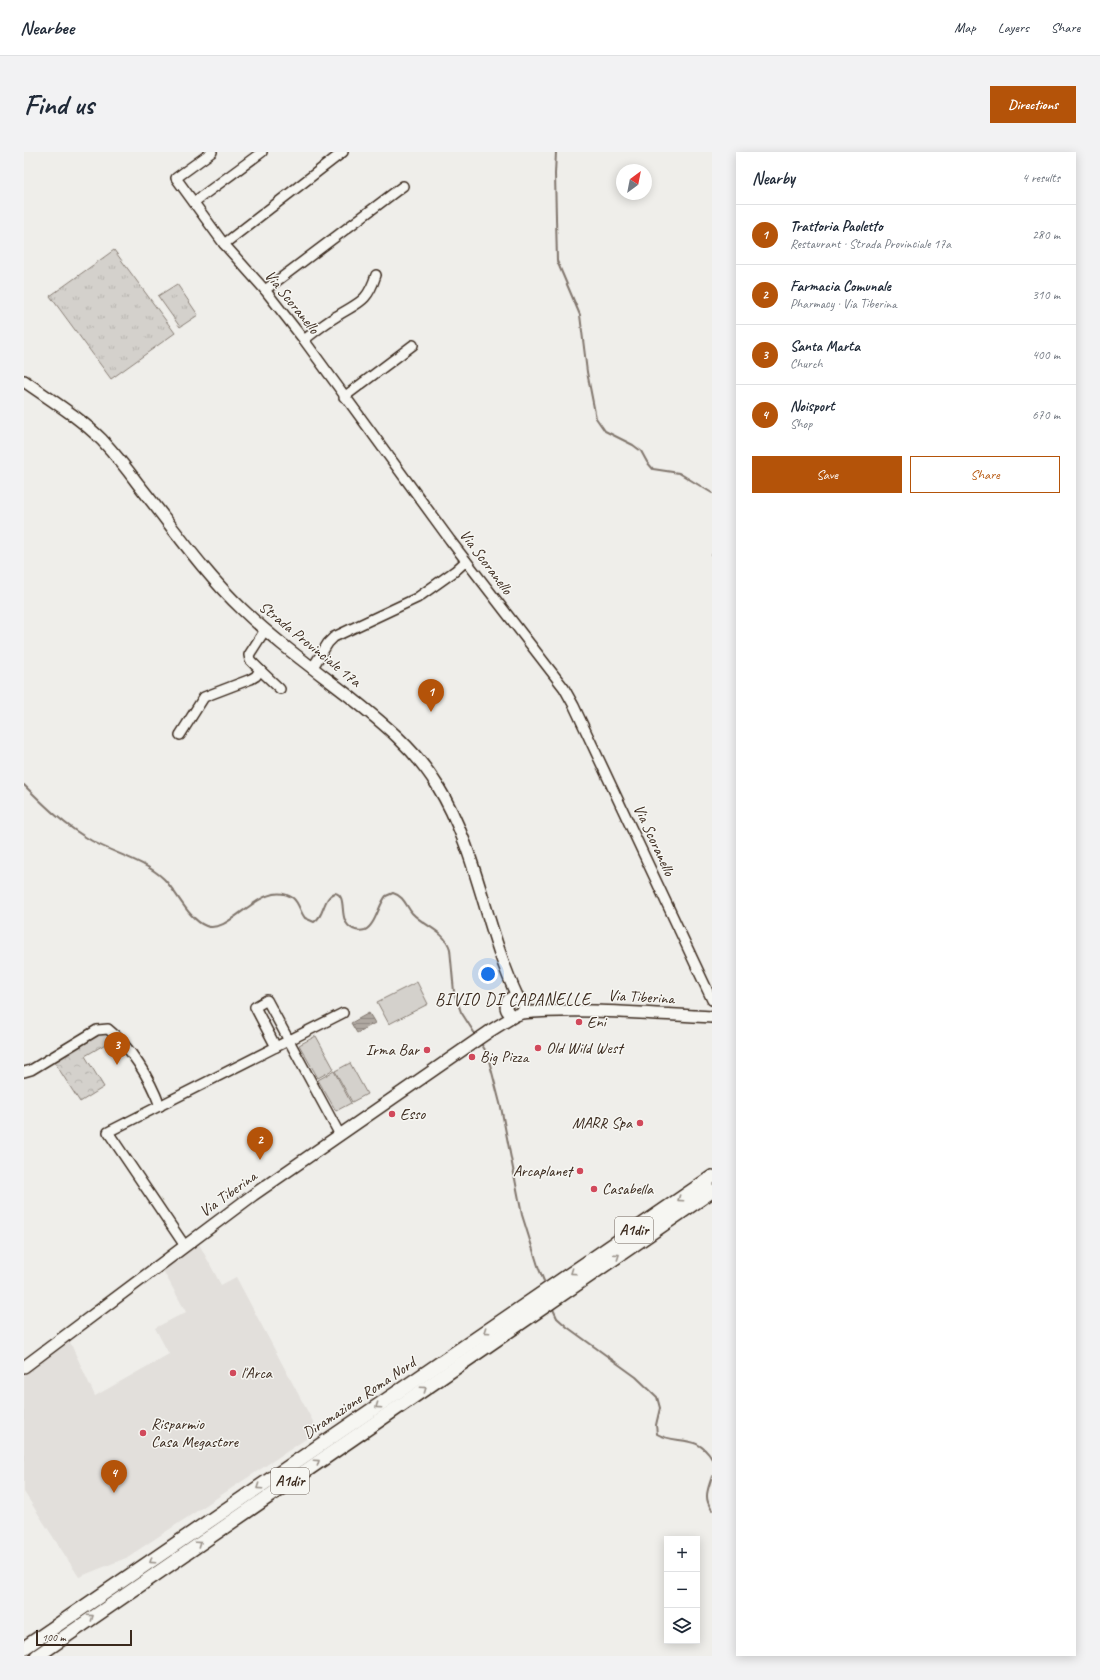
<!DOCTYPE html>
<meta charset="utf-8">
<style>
body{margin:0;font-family:Caveat,sans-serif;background:#f2f2f3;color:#1f2937}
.controls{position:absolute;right:12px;bottom:12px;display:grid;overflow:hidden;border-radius:0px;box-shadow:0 2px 10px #0003}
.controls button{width:36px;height:36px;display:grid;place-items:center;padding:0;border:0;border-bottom:1px solid #e0e1e3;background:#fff;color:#1f2937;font:20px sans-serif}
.compass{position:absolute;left:592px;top:12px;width:36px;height:36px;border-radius:50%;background:#fff;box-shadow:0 2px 10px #0003;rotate:32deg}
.scale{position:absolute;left:12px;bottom:10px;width:96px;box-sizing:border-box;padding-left:4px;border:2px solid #3b2a1e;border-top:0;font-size:11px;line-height:14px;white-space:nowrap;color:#3b2a1e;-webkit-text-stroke:3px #f6f6f2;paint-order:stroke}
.you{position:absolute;left:464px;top:822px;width:14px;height:14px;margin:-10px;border:3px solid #fff;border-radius:50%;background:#1a73e8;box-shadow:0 0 0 6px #1a73e833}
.badge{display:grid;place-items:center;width:26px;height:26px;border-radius:50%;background:#b45309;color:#fff;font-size:13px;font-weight:700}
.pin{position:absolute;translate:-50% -33px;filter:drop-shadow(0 1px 2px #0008)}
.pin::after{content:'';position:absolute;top:21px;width:14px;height:12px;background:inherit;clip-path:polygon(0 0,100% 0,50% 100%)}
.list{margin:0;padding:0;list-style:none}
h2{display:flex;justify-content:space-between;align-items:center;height:52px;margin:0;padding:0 16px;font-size:17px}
h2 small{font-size:13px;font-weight:400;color:#747a83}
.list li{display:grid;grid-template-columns:26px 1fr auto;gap:12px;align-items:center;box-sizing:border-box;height:60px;padding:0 16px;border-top:1px solid #e0e1e3}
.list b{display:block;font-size:15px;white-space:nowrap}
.list p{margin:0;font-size:13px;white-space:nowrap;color:#747a83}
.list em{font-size:13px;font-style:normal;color:#747a83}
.actions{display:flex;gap:8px;padding:12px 16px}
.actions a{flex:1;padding:9px 0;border:1px solid #b45309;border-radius:0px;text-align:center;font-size:14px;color:#b45309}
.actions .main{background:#b45309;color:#fff}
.icon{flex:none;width:22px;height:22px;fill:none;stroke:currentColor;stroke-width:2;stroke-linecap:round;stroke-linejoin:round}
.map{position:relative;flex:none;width:688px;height:1504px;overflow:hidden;border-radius:0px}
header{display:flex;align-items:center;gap:24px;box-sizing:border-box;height:56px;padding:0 20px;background:#fff;border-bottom:1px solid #e0e1e3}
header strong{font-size:19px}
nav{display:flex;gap:22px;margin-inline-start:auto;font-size:14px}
.intro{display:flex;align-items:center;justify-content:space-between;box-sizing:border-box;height:96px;padding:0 24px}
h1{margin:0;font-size:28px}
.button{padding:10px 18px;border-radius:0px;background:#b45309;color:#fff;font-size:14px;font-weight:700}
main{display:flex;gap:24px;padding:0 24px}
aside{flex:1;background:#fff;border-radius:0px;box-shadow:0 2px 10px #0003}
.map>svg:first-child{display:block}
</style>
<header>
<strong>Nearbee</strong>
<nav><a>Map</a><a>Layers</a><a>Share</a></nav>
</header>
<div class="intro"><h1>Find us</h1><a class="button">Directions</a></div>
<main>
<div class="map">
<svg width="688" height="1504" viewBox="0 0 688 1504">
<defs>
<pattern id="grass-tufts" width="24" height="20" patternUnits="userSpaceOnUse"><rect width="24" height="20" fill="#d4d1cc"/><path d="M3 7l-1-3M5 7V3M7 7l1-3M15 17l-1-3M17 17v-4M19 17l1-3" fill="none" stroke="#b7b4af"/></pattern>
<pattern id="park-crowns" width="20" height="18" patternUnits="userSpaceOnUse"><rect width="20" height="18" fill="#d4d1cc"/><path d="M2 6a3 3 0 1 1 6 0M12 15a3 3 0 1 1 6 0" fill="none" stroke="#b7b4af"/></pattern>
<pattern id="water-rules" width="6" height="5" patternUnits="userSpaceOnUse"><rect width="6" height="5" fill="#afa8a1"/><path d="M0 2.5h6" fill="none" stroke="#908983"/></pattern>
</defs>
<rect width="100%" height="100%" fill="#efeeea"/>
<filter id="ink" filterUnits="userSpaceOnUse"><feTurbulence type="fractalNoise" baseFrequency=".025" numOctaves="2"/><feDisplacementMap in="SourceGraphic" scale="8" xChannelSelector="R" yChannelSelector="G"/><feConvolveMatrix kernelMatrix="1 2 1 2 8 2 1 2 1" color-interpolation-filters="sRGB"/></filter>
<g filter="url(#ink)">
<!-- built -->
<polygon fill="#e2dfdb" points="174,1090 197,1133 212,1125 294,1279 102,1406 55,1425 0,1340 0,1223 45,1188 71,1244 145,1202 131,1176 162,1160 137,1115"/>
<!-- grass -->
<g fill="url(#grass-tufts)" stroke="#887e75">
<polygon points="90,98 151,181 87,227 26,144"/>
<polygon points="153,132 174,163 156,175 134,144"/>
</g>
<!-- park -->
<polygon fill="url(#park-crowns)" stroke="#887e75" points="81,879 90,887 61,904 80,935 56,950 29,908"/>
<!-- garden -->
<g fill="#d4d1cc" stroke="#887e75">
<polygon points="393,830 404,852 365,872 353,850"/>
<polygon points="292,884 310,917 294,926 275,893"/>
<polygon points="326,911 343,942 328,950 311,919"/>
<polygon points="310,919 327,951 312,959 294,928"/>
</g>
<!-- water -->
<polygon fill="url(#water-rules)" stroke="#81766d" points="345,861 351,871 333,881 327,871"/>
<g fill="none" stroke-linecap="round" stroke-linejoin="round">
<!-- stream -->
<g stroke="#81766d" stroke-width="2">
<polyline points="532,0 531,22 533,109 556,163 563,220 572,266 581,279 609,293 617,299 623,310 629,317 655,321 688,341"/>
<polyline points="688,403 688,405"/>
<path d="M0,633c21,21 41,41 68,56 23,13 52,19 72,38 13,13 24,40 42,47 24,10 56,-49 87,-28 6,5 7,14 12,20l9,4c11,-6 8,-24 21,-29 14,3 1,28 18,36 4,2 8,2 12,1 10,-4 14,-26 21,-34l7,-3c11,3 13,13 19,20 13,14 32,17 38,36l4,43 7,20 16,25"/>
<polyline points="456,890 463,901 477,955 498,1063 515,1117 522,1134"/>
<path d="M528,1155l5,11 10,9 69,50 21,20 3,11 -4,17 1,9c19,11 40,-1 55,25"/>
<path d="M688,1324c-4,14 -9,21 0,34"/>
</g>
<defs>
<g id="minor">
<polyline points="188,0 152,26 200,92 241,138 280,188 426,388 540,536 550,554 688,848"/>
<polyline points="170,50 238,0"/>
<polyline points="200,92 319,0"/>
<polyline points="241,138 379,34"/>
<path d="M280,188c10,-8 21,-17 33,-24 22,-14 30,-13 39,-41"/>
<polyline points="320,245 389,193"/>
<polyline points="289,515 304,491 310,485 393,446 431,419 442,409"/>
<polyline points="236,518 256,537"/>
<polyline points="156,583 180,545 227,527 232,524 236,518 226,508 225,503 241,478"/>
<polyline points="252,895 231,855 243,848 316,983"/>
<path d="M0,920l7,-2 66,-40 11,-1c23,18 42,50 52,77"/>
<polyline points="161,1094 84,980 319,861"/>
</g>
<g id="major">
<path d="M0,229c27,19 55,36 78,59 13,14 25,29 36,44 34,42 65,88 104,125 33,32 71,59 107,87 34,27 66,53 88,89 41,66 48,144 81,213"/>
<circle cx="491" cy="854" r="9"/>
<path d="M497,861c63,-6 128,1 191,4"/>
<polyline points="0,1215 229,1043 466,879 492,863"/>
</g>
<g id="highway">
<polyline points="0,1496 688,1025"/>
<polyline points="13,1504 688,1039"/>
</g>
</defs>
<!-- minor casing -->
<use href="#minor" stroke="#3b2a1e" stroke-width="12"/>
<!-- major casing -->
<use href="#major" stroke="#3b2a1e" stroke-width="14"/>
<!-- highway casing -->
<use href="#highway" stroke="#3b2a1e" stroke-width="16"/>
<!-- minor -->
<use href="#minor" stroke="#f6f6f2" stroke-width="9"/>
<!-- major -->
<use href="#major" stroke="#f6f6f2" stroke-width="11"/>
<!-- highway -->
<use href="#highway" stroke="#f6f6f2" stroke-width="13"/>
</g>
<!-- one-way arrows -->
<defs><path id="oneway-chevron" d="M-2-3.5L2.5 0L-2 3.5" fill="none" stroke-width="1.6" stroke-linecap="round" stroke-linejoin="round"/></defs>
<g stroke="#989088">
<use href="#oneway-chevron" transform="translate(656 1047) rotate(146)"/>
<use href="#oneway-chevron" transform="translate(593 1104) rotate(-34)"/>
<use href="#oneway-chevron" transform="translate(549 1120) rotate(146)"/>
<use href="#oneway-chevron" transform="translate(462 1179) rotate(146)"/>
<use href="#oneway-chevron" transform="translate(400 1237) rotate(-34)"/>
<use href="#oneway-chevron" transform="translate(354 1254) rotate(146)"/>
<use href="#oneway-chevron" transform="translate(293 1310) rotate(-34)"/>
<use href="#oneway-chevron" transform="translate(235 1335) rotate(146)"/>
<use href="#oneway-chevron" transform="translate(175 1392) rotate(-34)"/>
<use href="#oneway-chevron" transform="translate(128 1409) rotate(146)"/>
<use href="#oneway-chevron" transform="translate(67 1465) rotate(-34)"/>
</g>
</g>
<!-- markers -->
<g fill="#d1495b" stroke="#f6f6f2" stroke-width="1.5">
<circle cx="555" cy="870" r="4"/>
<circle cx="514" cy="896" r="4"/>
<circle cx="403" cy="898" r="4"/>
<circle cx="448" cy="905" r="4"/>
<circle cx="368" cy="962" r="4"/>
<circle cx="616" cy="971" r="4"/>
<circle cx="556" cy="1019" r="4"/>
<circle cx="570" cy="1037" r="4"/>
<circle cx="209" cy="1221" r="4"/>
<circle cx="119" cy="1281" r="4"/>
</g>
<g text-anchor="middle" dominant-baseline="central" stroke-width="3" stroke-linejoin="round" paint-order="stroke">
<!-- shield labels -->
<g fill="#f6f6f2" stroke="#73675e" stroke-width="1">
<rect x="591" y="1065" width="38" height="26" rx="3"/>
<rect x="247" y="1316" width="38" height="26" rx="3"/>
</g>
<g font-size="15" font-weight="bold" fill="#3b2a1e">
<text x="610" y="1078">A1dir</text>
<text x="266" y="1329">A1dir</text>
</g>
<!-- street labels -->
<g font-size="16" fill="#3b2a1e" stroke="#f6f6f2">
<text transform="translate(268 150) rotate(51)">Via Scoranello</text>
<text transform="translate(462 410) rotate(53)">Via Scoranello</text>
<text transform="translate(286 492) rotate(39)">Strada Provinciale 17a</text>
<text transform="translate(630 688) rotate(65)">Via Scoranello</text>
<text transform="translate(617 845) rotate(3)">Via Tiberina</text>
<text transform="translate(204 1042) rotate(-36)">Via Tiberina</text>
<text transform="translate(335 1246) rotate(-34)">Diramazione Roma Nord</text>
</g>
<!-- poi labels -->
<g font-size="16" fill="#3b2a1e" stroke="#f6f6f2" text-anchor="start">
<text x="563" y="870">Eni</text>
<text x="522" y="896">Old Wild West</text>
<text x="395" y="898" text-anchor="end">Irma Bar</text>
<text x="456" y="905">Big Pizza</text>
<text x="376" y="962">Esso</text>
<text x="608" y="971" text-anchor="end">MARR Spa</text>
<text x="548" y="1019" text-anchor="end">Arcaplanet</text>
<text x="578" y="1037">Casabella</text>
<text x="217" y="1221">l'Arca</text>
<text x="127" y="1272">Risparmio<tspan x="127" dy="18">Casa Megastore</tspan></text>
</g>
<!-- neighbourhood labels -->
<g font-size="17" letter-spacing="1" fill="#3b2a1e" stroke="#f6f6f2">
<text x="489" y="847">BIVIO DI CAPANELLE</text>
</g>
</g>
</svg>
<div class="controls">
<button>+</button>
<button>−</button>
<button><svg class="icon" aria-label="layers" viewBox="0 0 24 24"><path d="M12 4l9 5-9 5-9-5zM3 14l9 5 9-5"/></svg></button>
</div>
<svg class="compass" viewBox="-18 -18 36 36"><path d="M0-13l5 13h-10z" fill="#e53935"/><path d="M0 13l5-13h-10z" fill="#747a83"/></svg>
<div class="scale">100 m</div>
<div class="you"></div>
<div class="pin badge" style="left:407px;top:560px">1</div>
<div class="pin badge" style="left:236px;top:1008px">2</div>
<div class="pin badge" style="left:93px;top:913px">3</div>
<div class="pin badge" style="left:90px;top:1341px">4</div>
</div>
<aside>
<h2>Nearby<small>4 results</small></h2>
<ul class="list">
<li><span class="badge">1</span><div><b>Trattoria Paoletto</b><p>Restaurant · Strada Provinciale 17a</p></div><em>280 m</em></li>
<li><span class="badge">2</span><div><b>Farmacia Comunale</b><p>Pharmacy · Via Tiberina</p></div><em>310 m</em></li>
<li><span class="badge">3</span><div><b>Santa Marta</b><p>Church</p></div><em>400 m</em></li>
<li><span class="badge">4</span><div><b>Noisport</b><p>Shop</p></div><em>670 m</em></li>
</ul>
<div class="actions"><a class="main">Save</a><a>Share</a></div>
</aside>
</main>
